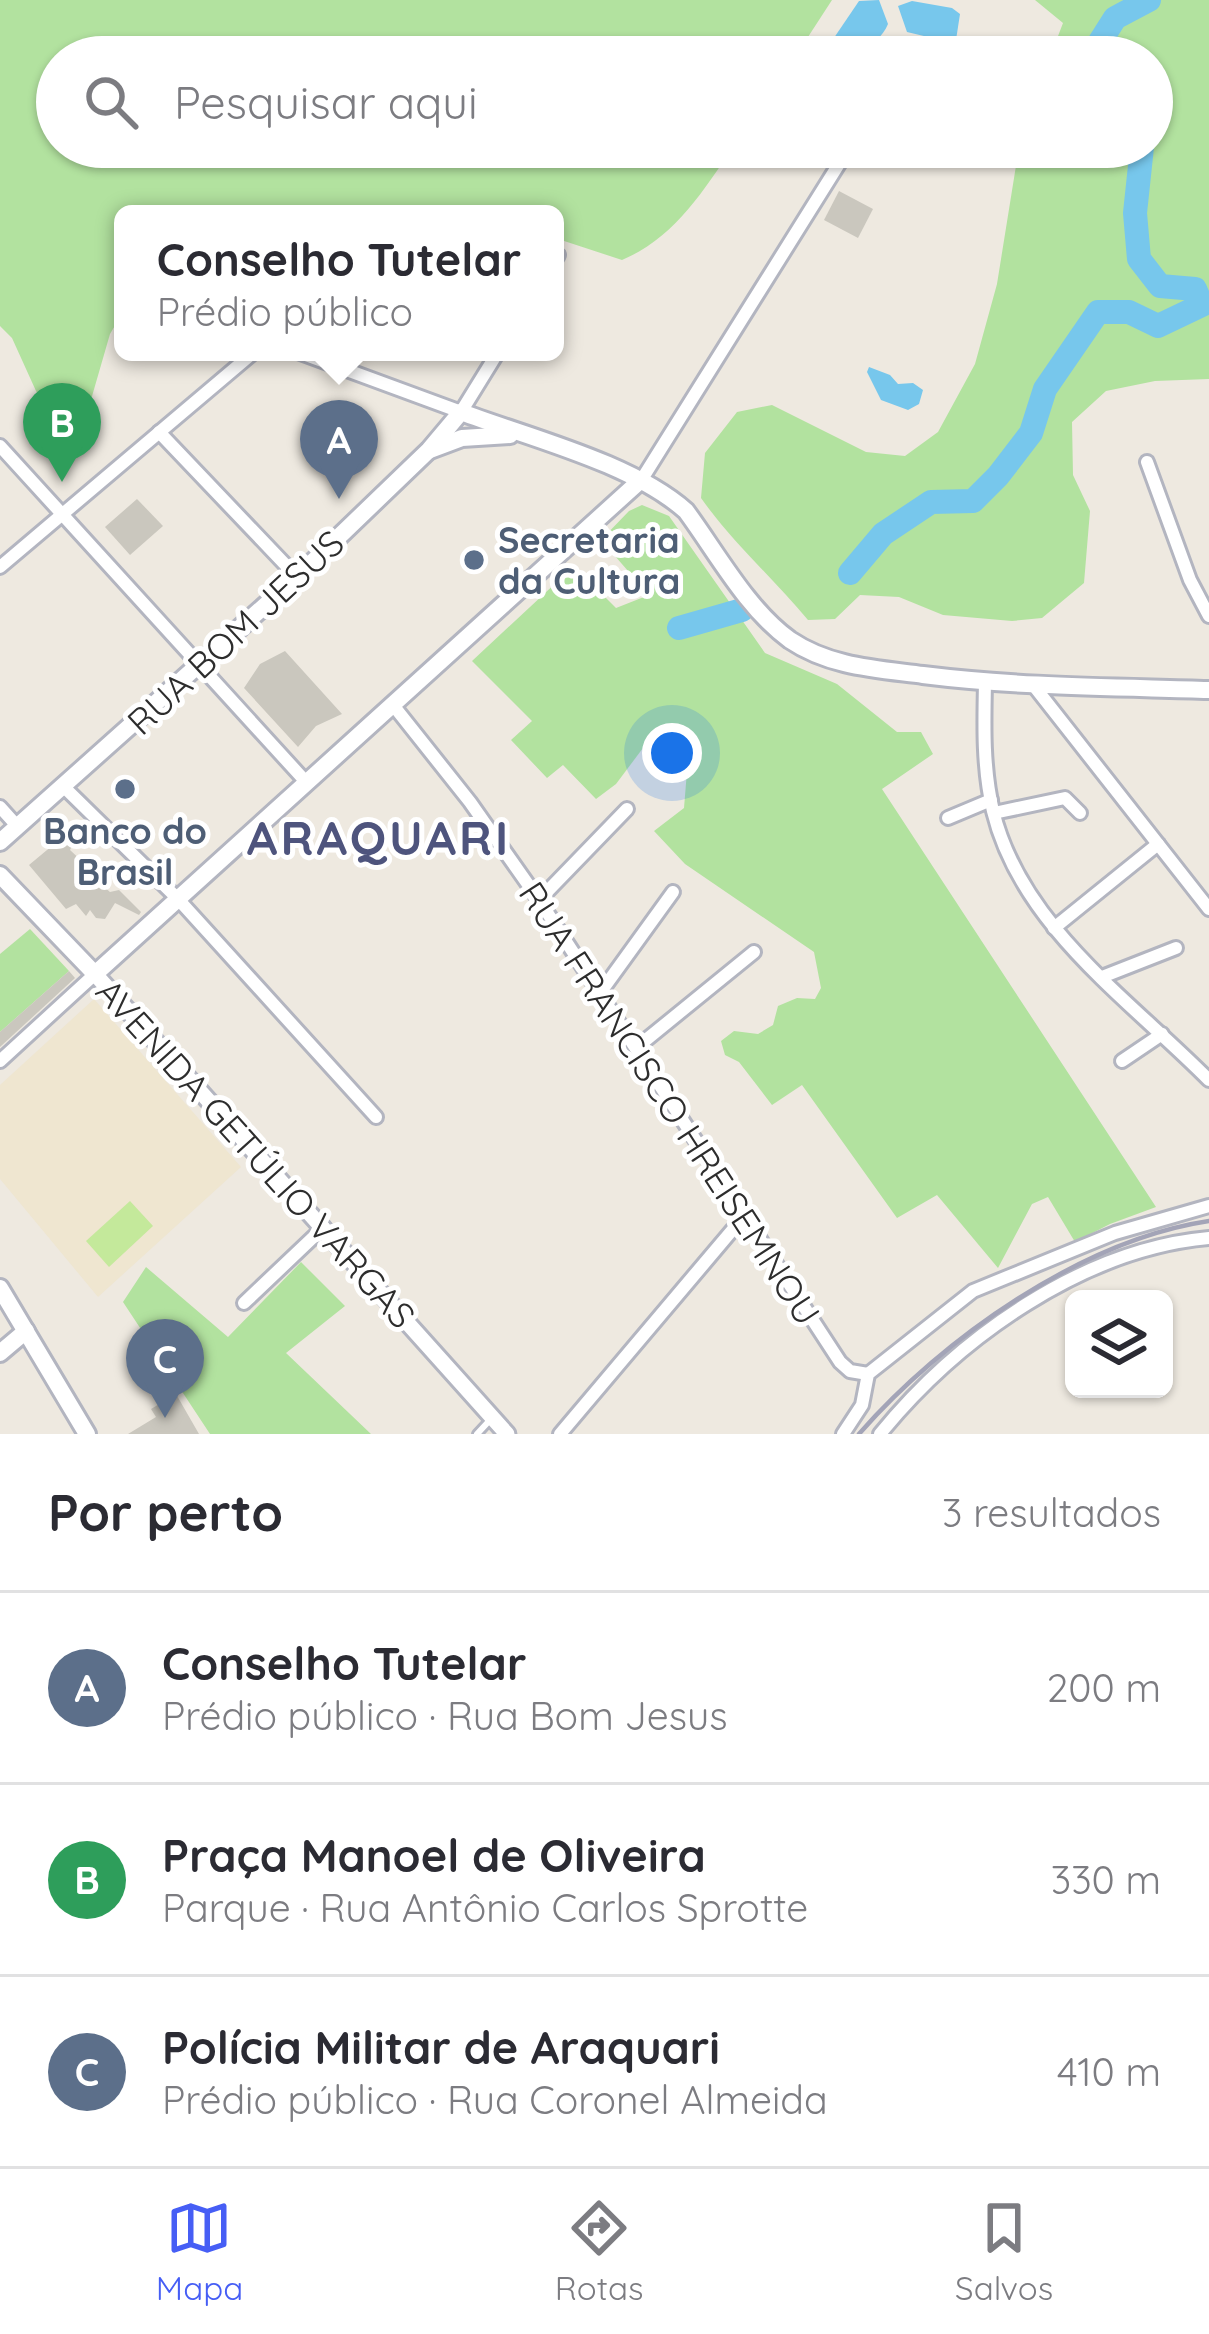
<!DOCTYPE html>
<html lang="pt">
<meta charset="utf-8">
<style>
body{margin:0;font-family:Quicksand,sans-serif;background:#f2f2f3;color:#2b2b33}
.controls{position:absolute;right:36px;bottom:36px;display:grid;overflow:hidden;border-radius:18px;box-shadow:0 3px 9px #0004}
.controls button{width:108px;height:108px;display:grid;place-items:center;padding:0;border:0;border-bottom:3px solid #e1e1e2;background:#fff;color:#2b2b33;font:60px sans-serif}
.you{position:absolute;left:672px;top:753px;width:42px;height:42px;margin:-30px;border:9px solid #fff;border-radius:50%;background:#1a73e8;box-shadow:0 0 0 18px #1a73e833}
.badge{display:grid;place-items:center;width:78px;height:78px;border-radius:50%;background:#465ef5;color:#fff;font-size:39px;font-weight:700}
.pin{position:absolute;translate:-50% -99px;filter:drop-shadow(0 3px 6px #0008)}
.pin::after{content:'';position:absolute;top:63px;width:42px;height:36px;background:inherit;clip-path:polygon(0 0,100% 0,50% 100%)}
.popup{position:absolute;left:114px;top:205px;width:450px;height:156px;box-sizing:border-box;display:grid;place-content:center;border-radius:18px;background:#fff;filter:drop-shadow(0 3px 9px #0005);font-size:39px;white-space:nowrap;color:#7c7c81}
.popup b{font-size:45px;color:#2b2b33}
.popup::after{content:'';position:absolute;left:50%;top:100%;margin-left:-24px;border:24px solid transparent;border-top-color:#fff}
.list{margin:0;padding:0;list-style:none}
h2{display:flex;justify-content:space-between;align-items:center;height:156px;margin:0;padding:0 48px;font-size:51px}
h2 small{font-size:39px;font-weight:400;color:#7c7c81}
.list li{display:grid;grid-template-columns:78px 1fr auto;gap:36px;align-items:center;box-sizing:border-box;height:192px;padding:0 48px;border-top:3px solid #e1e1e2}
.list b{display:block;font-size:45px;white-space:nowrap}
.list p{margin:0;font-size:39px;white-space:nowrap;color:#7c7c81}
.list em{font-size:39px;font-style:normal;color:#7c7c81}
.icon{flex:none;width:66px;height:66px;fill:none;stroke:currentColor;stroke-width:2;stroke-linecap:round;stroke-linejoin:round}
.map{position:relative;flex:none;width:1209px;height:1434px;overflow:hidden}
.search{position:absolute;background:#fff;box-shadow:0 3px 9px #0004;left:36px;right:36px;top:36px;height:132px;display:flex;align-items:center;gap:30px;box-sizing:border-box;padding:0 42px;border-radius:66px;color:#7c7c81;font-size:45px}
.sheet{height:732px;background:#fff}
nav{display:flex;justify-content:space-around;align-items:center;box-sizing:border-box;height:168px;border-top:3px solid #e1e1e2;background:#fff;font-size:33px;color:#7c7c81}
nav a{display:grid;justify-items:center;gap:6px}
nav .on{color:#465ef5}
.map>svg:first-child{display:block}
</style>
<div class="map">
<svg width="1209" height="1434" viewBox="0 0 1209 1434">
<rect width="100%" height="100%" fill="#eee9e0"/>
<!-- education -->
<polygon fill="#efe6d0" points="94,999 241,1167 98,1297 0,1179 0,1085"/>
<!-- green -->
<g fill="#b2e29f">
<path d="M0,0h832l-37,57h-738v90h676c-31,46 -59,91 -111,113l-67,-22v-24h-432v98l-13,22 -24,83 -25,12 -25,-38 -24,-53 -12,-12z"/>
<path d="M1035,0h174v379l-54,2 -49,10 -34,31 1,53 17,36 -6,72 -42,35 -30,3 -69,-6 -44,-18 -39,-2 -25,24 -27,1c-35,-42 -76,-78 -107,-122l4,-45 32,-41 35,-7 94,47 39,4 33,-24 37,-68 22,-80 22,-137h133v-90h-102l13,-34z"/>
<polygon points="642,505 669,516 765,653 837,684 897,732 921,732 933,754 882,789 1156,1207 1110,1224 1075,1242 1048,1197 1032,1204 998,1268 937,1195 897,1218 802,1085 772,1105 739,1062 725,1055 721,1041 734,1031 758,1034 773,1025 778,1006 797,998 815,999 821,988 814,952 685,864 654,831 684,808 687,771 672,736 643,748 616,784 596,799 563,765 547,778 511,740 532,721 472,661 574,566 616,608 649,595 601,540 629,511"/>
<polygon points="30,929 69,971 0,1032 0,954"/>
<polygon points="301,1262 345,1306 286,1353 371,1434 210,1434 123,1302 146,1267 228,1337"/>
</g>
<!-- pitch -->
<polygon fill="#c4e99b" points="130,1201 153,1226 109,1267 86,1241"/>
<!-- water -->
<g fill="#77c7ec">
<path d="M879,0l9,24c-10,25 -42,33 -67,33l38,-56z"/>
<polygon points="912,1 952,8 960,14 956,40 949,42 907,32 898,6"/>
<polygon points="869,367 890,375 898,384 913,383 923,390 919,404 908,410 881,400 867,372"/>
</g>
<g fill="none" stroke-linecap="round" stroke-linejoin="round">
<!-- river -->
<g stroke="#77c7ec" stroke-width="24">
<polyline points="1103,57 1096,48 1115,18 1149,0"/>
<polyline points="850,573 883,534 931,502 973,501 998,476 1031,433 1045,389 1098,312 1129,312 1158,326 1202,305 1195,289 1160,286 1139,259 1135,213 1142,147"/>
<polyline points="679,628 742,610"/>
</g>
</g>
<!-- building -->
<g fill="#cac7be">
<polygon points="839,191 873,209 858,238 824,220"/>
<polygon points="137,499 163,526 130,555 105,527"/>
<polygon points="285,651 342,714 316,726 298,747 244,688 260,664"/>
<polygon points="65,835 74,842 70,850 86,865 94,860 103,869 95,879 110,892 119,890 141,912 139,915 115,903 105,919 96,918 90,910 86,916 76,904 66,909 29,865"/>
<polygon points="69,971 75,978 0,1047 0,1032"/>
<polygon points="176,1394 199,1434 128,1434 156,1417 151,1409"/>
</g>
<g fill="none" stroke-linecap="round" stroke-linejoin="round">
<defs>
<polyline id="service" points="477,1434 490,1420"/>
<g id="minor">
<polyline points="555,260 558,255"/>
<polyline points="298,352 461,412 498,352"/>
<polyline points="159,432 297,577"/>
<polyline points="0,446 307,783"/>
<polyline points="1147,462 1190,580 1209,616"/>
<polyline points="642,479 847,151"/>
<polyline points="0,567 254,352"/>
<path d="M985,683c-1,43 -2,86 8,128 28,115 137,189 216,269"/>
<polyline points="1034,686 1209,909"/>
<polyline points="393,705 470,802 539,900 840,1362 850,1371 868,1374"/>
<polyline points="65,788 178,899 376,1117"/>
<polyline points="0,807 18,827"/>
<polyline points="994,813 1065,798 1080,813"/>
<polyline points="948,818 991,800"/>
<polyline points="539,900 627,809"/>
<polyline points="1054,928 1158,844"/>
<polyline points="1102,977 1176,948"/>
<polyline points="600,993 673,892"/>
<polyline points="636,1048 754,952"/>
<polyline points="0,1061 95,974"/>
<polyline points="1122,1061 1162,1034"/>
<polyline points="244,1303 324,1227"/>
<polyline points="560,1434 745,1215"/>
<polyline points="843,1434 862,1405 868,1374 973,1291 1115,1233 1209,1206"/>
<path d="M880,1434c78,-96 203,-185 329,-196"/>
</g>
<polyline id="tertiary" points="95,974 507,1434"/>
<g id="secondary">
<polyline points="430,450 462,438 510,435"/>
<path d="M0,842l297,-265 132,-127 32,-38c69,26 171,51 225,99 31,42 61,98 104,129 40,27 87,29 133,35 96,12 190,12 286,15"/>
<polyline points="0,875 95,974 642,479"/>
<polyline points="0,1288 87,1434"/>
<polyline points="0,1353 26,1331"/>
</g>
</defs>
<!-- service casing -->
<use href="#service" stroke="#b3b5c0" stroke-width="12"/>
<!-- minor casing -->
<use href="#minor" stroke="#b3b5c0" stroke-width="18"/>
<!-- tertiary casing -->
<use href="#tertiary" stroke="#b3b5c0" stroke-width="21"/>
<!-- secondary casing -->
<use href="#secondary" stroke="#b3b5c0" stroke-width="22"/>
<!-- service -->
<use href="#service" stroke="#fff" stroke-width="6"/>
<!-- minor -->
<use href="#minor" stroke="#fff" stroke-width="12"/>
<!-- tertiary -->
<use href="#tertiary" stroke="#fff" stroke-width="15"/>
<!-- secondary -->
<use href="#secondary" stroke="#fff" stroke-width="16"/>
<!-- rail -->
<path stroke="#a3a4b7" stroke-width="4.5" d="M859,1434c83,-95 223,-194 350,-213"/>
</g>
<!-- markers -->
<g fill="#5c6f8a" stroke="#fff" stroke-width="4.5">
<circle cx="474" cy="560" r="12"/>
<circle cx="125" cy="789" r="12"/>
</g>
<g text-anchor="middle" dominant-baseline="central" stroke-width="10" stroke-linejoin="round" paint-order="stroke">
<!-- service labels -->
<g font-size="36" font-weight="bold" fill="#4e5e75" stroke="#fff" text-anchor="start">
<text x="498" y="539">Secretaria<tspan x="498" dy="41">da Cultura</tspan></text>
<text x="125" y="830" text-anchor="middle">Banco do<tspan x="125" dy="41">Brasil</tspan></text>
</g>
<!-- street labels -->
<g font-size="36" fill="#2d2d2d" stroke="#fff">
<text transform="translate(235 632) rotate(-43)">RUA BOM JESUS</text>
<text transform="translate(670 1103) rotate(57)">RUA FRANCISCO HREISEMNOU</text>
<text transform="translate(256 1153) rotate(48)">AVENIDA GETÚLIO VARGAS</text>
</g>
<!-- district labels -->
<g font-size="48" font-weight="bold" letter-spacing="3" fill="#4e547d" stroke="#fff">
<text x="379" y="837">ARAQUARI</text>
</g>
</g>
</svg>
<div class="controls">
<button><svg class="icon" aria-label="layers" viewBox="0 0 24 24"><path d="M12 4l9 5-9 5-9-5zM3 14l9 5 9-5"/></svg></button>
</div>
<div class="you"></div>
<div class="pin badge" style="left:339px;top:499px;background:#5c6f8a">A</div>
<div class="popup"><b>Conselho Tutelar</b>Prédio público</div>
<div class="pin badge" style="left:62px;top:482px;background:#2e9e5b">B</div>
<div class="pin badge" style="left:165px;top:1418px;background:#5c6f8a">C</div>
<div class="search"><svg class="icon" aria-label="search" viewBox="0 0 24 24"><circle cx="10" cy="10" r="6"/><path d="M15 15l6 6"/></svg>Pesquisar aqui</div>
</div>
<section class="sheet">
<h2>Por perto<small>3 resultados</small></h2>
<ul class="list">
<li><span class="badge" style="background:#5c6f8a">A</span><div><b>Conselho Tutelar</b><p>Prédio público · Rua Bom Jesus</p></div><em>200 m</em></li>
<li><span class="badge" style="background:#2e9e5b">B</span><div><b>Praça Manoel de Oliveira</b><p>Parque · Rua Antônio Carlos Sprotte</p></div><em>330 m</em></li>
<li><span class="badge" style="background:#5c6f8a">C</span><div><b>Polícia Militar de Araquari</b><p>Prédio público · Rua Coronel Almeida</p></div><em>410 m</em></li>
</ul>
</section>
<nav>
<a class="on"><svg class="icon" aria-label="map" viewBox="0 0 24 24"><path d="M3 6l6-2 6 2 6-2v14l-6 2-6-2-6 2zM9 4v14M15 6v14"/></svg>Mapa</a>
<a><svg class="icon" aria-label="directions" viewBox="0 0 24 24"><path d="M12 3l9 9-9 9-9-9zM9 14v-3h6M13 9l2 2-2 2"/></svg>Rotas</a>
<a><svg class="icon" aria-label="saved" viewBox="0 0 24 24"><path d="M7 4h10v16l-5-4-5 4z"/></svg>Salvos</a>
</nav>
